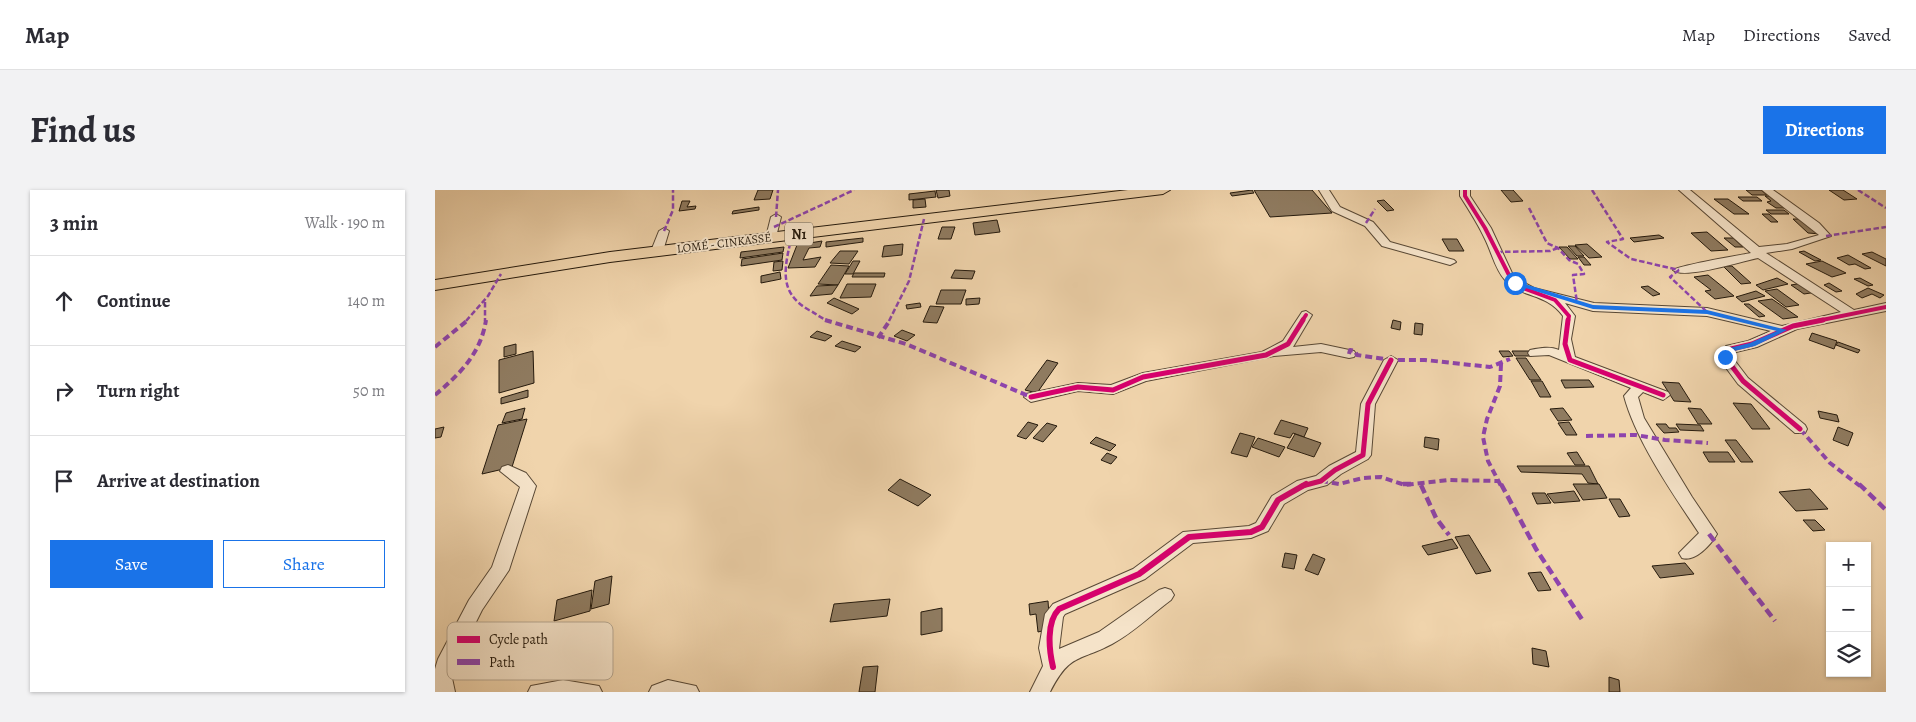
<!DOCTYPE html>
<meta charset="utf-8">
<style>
body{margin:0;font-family:Alegreya,serif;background:#f2f2f3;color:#2b2b33}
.controls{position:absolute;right:15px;bottom:15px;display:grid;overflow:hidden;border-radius:0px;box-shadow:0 1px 4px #0004}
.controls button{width:45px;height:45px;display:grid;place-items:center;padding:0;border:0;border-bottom:1px solid #e1e1e2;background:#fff;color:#2b2b33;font:25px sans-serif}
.stop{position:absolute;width:15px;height:15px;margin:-11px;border:4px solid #1a73e8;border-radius:50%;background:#fff}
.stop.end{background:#1a73e8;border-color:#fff;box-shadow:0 1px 5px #0008}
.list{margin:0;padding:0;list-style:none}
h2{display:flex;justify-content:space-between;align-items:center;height:65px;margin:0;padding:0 20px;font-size:21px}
h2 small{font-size:16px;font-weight:400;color:#7c7c81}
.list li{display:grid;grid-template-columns:32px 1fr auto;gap:15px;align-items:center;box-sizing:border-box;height:90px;padding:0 20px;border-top:1px solid #e1e1e2}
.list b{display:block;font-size:19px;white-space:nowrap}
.list em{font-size:16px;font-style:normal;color:#7c7c81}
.actions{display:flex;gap:10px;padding:15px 20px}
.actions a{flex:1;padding:11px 0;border:1px solid #1a73e8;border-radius:0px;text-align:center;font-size:18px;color:#1a73e8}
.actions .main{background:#1a73e8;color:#fff}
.icon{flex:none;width:28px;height:28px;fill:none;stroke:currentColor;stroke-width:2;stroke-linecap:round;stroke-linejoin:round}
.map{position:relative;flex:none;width:1451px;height:502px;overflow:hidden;border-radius:0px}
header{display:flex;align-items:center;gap:30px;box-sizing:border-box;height:70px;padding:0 25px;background:#fff;border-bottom:1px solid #e1e1e2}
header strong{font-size:24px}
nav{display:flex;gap:28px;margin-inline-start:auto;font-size:18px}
.intro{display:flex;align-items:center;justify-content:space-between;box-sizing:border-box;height:120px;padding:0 30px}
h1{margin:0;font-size:35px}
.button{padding:12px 22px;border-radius:0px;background:#1a73e8;color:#fff;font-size:18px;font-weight:700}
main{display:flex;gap:30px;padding:0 30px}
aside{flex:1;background:#fff;border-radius:0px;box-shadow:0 1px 4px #0004}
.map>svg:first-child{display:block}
</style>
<header>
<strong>Map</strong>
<nav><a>Map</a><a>Directions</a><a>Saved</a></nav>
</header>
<div class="intro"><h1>Find us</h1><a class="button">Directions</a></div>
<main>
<aside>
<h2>3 min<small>Walk · 190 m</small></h2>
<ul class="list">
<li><svg class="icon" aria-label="ahead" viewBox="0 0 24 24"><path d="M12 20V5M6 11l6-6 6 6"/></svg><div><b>Continue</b></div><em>140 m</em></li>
<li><svg class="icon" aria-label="right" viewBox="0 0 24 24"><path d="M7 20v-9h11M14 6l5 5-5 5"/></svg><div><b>Turn right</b></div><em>50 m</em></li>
<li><svg class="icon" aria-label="arrive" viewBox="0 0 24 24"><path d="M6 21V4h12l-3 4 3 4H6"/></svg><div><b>Arrive at destination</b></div></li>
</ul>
<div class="actions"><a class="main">Save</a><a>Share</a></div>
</aside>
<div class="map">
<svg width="1451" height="502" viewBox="0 0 1451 502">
<rect width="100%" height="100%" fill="#f0d4ac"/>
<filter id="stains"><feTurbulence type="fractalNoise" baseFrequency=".004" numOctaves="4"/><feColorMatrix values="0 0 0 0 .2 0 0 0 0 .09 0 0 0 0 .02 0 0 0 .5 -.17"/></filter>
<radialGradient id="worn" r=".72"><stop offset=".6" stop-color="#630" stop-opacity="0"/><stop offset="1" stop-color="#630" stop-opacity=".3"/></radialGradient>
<!-- building -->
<g fill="#8f7b60" stroke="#251a0d">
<polygon points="323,0 338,0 335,9 319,10"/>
<polygon points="501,0 514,0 515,6 503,8"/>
<polygon points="817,0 819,3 797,6 795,3"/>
<polygon points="819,0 877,0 897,23 835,27"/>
<polygon points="1066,0 1078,0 1088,11 1076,12"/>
<polygon points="1311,0 1326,0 1332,5 1317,5"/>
<polygon points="1394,0 1408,0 1422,9 1409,10"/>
<polygon points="500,1 501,7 474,10 474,4"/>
<polygon points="1330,6 1336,6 1351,18 1341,18 1332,12 1336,11"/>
<polygon points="1303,7 1322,7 1327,11 1308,11"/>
<polygon points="490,9 491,17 478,18 478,10"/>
<polygon points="1279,9 1293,9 1314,24 1299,24"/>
<polygon points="949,10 959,20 952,21 942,11"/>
<polygon points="247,11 255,11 252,17 261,16 260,19 244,21"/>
<polygon points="324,17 324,20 297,24 298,21"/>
<polygon points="1331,20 1349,20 1354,24 1336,24"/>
<polygon points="1327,24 1334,24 1343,32 1336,32"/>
<polygon points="1358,29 1371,29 1386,44 1373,43"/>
<polygon points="562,30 565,42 540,45 538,33"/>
<polygon points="507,37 520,37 516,49 503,49"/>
<polygon points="1272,42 1293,60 1276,61 1256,43"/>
<polygon points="1224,45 1229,48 1199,52 1195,48"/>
<polygon points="428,48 428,52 391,57 391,52"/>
<polygon points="1289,48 1298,48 1308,57 1300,57"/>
<polygon points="1007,49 1022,49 1029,61 1014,61"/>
<polygon points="387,51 385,57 374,58 368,70 386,67 380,77 353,78 362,55"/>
<polygon points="468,54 467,65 447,67 449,56"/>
<polygon points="1152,54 1167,67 1154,68 1140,55"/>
<polygon points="1133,56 1140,56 1149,66 1142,66"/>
<polygon points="349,57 348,62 305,68 306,62"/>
<polygon points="1124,57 1132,57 1143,69 1135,69"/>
<polygon points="405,61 423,61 414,74 395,73"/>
<polygon points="1369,61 1386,70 1380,71 1364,62"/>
<polygon points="1437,62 1451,69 1451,76 1427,64"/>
<polygon points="348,63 347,70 306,76 307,69"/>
<polygon points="1413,65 1436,78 1430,79 1420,74 1414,75 1402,68"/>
<polygon points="1143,67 1149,67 1156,75 1149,75"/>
<polygon points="348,71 347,80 338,81 339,72"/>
<polygon points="418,71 425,71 418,84 410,84"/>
<polygon points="1387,71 1411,83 1397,87 1371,74"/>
<polygon points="396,75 414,76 403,95 383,94"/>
<polygon points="1288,76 1297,76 1316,93 1306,94"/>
<polygon points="520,80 540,81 537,89 516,88"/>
<polygon points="345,82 346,89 326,93 326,86"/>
<polygon points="419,83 450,83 449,87 417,87"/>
<polygon points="1273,85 1299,106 1280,109 1270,101 1276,100 1259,87"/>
<polygon points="1342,88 1353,94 1328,100 1321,95"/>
<polygon points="1425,88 1438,95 1433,96 1419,89"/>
<polygon points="1368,93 1382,102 1369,104 1356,95"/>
<polygon points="1394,93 1407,101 1401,102 1389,95"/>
<polygon points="412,94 441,94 436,107 405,108"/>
<polygon points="403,95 397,104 375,106 382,96"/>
<polygon points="1213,96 1225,104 1218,106 1206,97"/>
<polygon points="1433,98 1449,105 1445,108 1437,104 1427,108 1421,104"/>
<polygon points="1342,99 1364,115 1351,117 1330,101"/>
<polygon points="506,100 531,100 526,114 501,114"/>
<polygon points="1321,101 1330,106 1307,112 1301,107"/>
<polygon points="399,108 424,119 417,124 392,113"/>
<polygon points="545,108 544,114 531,115 531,109"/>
<polygon points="1337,109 1363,127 1348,129 1323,111"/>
<polygon points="485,113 486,117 472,119 471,115"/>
<polygon points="1309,114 1314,114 1330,126 1324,127"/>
<polygon points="495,116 509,117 502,133 488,132"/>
<polygon points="958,130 966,132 965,140 956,138"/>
<polygon points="980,133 988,134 987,145 979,144"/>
<polygon points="467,140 480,145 472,151 459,146"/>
<polygon points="382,141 397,146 390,151 375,147"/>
<polygon points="1377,143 1402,151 1399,159 1374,150"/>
<polygon points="407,151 426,157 420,162 400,156"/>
<polygon points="1403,152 1425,160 1423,163 1401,155"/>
<polygon points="81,154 81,164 69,167 69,157"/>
<polygon points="98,161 99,193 64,203 64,170"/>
<polygon points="1064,161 1074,161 1078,166 1068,167"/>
<polygon points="1077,161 1094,161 1097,166 1080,166"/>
<polygon points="1081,168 1091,168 1106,190 1095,190"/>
<polygon points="612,170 623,173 602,203 590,200"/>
<polygon points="1126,190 1154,190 1159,197 1130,198"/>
<polygon points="1096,191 1107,191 1116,207 1105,207"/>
<polygon points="1227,192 1244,193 1256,212 1239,211"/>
<polygon points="93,200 93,207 66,214 66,208"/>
<polygon points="1298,213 1316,214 1335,239 1317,239"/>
<polygon points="90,218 87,229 67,233 71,223"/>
<polygon points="1128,218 1137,230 1123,231 1115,219"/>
<polygon points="1253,218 1266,219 1277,234 1263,234"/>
<polygon points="1383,221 1402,225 1404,232 1385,228"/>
<polygon points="92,229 77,277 47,284 63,235"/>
<polygon points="846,230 873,238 869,247 858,243 855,248 839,244"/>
<polygon points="593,232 603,235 591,249 582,246"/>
<polygon points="1134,232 1142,245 1131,245 1123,233"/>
<polygon points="612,233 622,236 608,252 598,248"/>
<polygon points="1221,234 1231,234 1234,238 1241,238 1244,242 1229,243"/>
<polygon points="1241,234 1265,235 1269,241 1245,240"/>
<polygon points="9,237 6,247 0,248 0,239"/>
<polygon points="1403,237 1418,243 1413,256 1398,250"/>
<polygon points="805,243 820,247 812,267 796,263"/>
<polygon points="860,244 886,253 879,267 852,258"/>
<polygon points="661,247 681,255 675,261 655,253"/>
<polygon points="990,247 1004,249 1003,260 989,257"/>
<polygon points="823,248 850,257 844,267 817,257"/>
<polygon points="1290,250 1301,250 1318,272 1306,272"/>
<polygon points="1142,262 1150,275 1140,275 1132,263"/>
<polygon points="1268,262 1293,262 1300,272 1274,272"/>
<polygon points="672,263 682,267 676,274 666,270"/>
<polygon points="1082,276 1154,276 1163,294 1153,293 1147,284 1086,282"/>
<polygon points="465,289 496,305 483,316 453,300"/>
<polygon points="1138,294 1164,294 1172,308 1148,310"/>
<polygon points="1375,299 1393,319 1361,321 1344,302"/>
<polygon points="1139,301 1145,311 1119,313 1112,304"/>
<polygon points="1097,303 1110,303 1116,313 1102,314"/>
<polygon points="1174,309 1185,309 1195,326 1184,327"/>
<polygon points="1368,330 1380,330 1390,340 1378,341"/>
<polygon points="1034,345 1056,381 1041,384 1020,347"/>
<polygon points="1017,349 1023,358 993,365 987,356"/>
<polygon points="850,363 862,365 859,379 847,377"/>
<polygon points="878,364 890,369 883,385 870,380"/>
<polygon points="1250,373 1259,384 1225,388 1217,376"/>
<polygon points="1106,382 1116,400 1103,401 1093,383"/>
<polygon points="177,386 174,414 156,419 160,391"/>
<polygon points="157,400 155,421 119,431 122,410"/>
<polygon points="455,409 452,426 395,432 399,414"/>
<polygon points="613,411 615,439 603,442 601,424 595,425 594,414"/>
<polygon points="507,418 507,441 486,445 486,422"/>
<polygon points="1097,458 1111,461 1114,477 1098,474"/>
<polygon points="443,476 440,502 424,502 428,477"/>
<polygon points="1174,487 1184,490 1185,502 1174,502"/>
</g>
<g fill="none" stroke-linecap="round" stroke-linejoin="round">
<defs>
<g id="minor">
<polygon points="884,0 894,0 905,17 938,32 955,52 1019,70 1021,72 1015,75 947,56 930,36 897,21"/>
<path d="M1025,0h10v6l21,32 21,45 7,7 15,8 60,15 113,5 75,18 59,-14 -83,-54c-15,3 -75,22 -85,12 4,-4 67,-15 78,-17l-72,-63h11l69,57 28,-3 32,-9 -57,-45h11l46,33 12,13 -39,13 -26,4 88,57 32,-7v8l-89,18 -40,18 -21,5 -4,5 16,21 57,47 2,4 -2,4h-10l-57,-49 -20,-27 8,-11 22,-5 23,-10 -64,-15 -114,-5 -28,-8 10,13 -4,23 4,18 93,35 2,3 -7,5 -20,-8 -5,5 6,21 48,79 25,37c-6,11 -22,28 -35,24l-3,-5 20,-20c-26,-39 -63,-92 -75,-137l7,-8 -82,-33 -19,1 -2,-3 2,-3c10,-2 20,-4 29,0l4,-34c-18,-24 -41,-17 -58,-36 -10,-11 -13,-27 -20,-41 -7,-15 -16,-29 -25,-43z"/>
<polygon points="341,24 346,27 341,47 336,50 332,49 331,47 336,27"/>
<polygon points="229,38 234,41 228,61 222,64 218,63 216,61 224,41"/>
<polygon points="871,121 877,125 858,157 886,154 919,161 921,164 919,167 914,168 886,162 839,166 711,191 678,204 643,201 596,212 589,207 591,204 643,193 676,195 708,183 827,162 848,151 867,122"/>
<path d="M956,166l7,4 -23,44 -4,51 -3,4 -27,15 -14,11 -19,5 -24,14 -16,27 -17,7 -58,5 -48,36 -80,35 -2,3 -4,32 40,-17 60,-42 6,-2 6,2 3,5 -3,5c-19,14 -38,33 -59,44 -34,18 -42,9 -62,48h-20l13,-26 -4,-18 6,-34 8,-10 80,-35 50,-37 66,-6 7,-3 16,-27 25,-15 19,-5 13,-10 27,-14 5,-48 23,-44z"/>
<polygon points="73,275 91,283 101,296 74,380 47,420 22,470 17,488 20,502 0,502 0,479 3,469 34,410 57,377 85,297 65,281 67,277"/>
<polygon points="128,490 164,496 167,502 93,502 96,496"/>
<polygon points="233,490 261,496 264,502 214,502 217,496"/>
</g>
<polygon id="highway" points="693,0 735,0 728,4 175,72 0,100 0,90 175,62"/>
</defs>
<!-- minor casing -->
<use href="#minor" stroke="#584835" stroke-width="2"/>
<!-- highway casing -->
<use href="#highway" stroke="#251a0d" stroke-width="2"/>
<!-- minor -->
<use href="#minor" fill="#f5e3c9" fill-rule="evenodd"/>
<!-- highway -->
<use href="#highway" fill="#f0d4ac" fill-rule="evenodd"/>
<!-- quiet-far2 -->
<g stroke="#8e44ad" stroke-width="2.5" stroke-dasharray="5.5 2.5" stroke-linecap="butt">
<polyline points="1157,0 1188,49 1172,52 1196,69 1244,80"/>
<polyline points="1423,0 1451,18"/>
<polyline points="1094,18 1112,53 1123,58 1134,70 1143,74 1149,84 1138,85 1142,113"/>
<polyline points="341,27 343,0"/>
<polyline points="931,33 940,19"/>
<polyline points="339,37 419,0"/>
<polyline points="229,41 238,20 238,0"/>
<path d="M357,45c-7,31 -15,57 17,75 8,4 12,9 21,11"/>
<polyline points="1391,46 1451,37"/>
<polyline points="1062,62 1115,61 1123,58"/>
<polyline points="1244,80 1235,87 1272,122"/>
<polyline points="50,112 50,131"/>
<polyline points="31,131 53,106 66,84"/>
<polyline points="454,131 474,91 489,29"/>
</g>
<!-- quiet-far1 -->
<g stroke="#8e44ad" stroke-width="4" stroke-dasharray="7 4" stroke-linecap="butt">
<polyline points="390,130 471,154 596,207"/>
<polyline points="443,148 455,130"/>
<polyline points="0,157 33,130"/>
<polyline points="914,164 915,160 920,161 922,165 956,170 990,170 1055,177 1075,169"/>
<polyline points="1066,174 1065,196 1052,229 1048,247 1053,271 1066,296"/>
<path d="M0,205c25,-21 46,-42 51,-75"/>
<polyline points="1365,239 1395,273 1425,296"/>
<polyline points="1151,246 1201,245 1230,250 1273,253"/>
<polyline points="886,291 904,294 928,288 946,287 970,295 1014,290 1063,291"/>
</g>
<!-- quiet -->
<g stroke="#8e44ad" stroke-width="4.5" stroke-dasharray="9 4.5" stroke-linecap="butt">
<polyline points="968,294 976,294"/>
<polyline points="1066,294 1101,359 1148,431"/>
<polyline points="1424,294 1451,320"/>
<polyline points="986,295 1001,328 1014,345"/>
<polyline points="1274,344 1340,431"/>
</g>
<defs>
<g id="cycleway-far2">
<polyline points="1030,0 1030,6 1050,38 1076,89 1088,98 1120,110 1134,126 1133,131"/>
<polyline points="867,131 871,125"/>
<polyline points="1382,131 1451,117"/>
</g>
<g id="cycleway-far1">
<polyline points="1133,130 1130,154 1135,170 1228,205"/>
<polyline points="596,207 643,197 678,200 708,187 831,165 853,154 868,130"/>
<polyline points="1365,239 1308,191 1290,167 1296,159 1317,154 1358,136 1388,130"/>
<polyline points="867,296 886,291 900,280 928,265 933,214 956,170"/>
</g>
<path id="cycleway" d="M618,477c-4,-17 -7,-45 6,-58l80,-35 50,-37 62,-5 11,-5 16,-27 28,-16"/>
</defs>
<!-- cycleway-far2 casing -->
<use href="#cycleway-far2" stroke="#f5e3c9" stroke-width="6"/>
<!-- cycleway-far1 casing -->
<use href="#cycleway-far1" stroke="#f5e3c9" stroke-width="8"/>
<!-- cycleway casing -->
<use href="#cycleway" stroke="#f5e3c9" stroke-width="9"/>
<!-- cycleway-far2 -->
<use href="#cycleway-far2" stroke="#d6006c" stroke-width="4"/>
<!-- cycleway-far1 -->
<use href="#cycleway-far1" stroke="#d6006c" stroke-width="5"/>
<!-- cycleway -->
<use href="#cycleway" stroke="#d6006c" stroke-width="6"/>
</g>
<!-- route -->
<polygon fill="#1a73e8" points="1080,91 1158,115 1272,120 1352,140 1320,156 1299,161 1290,169 1286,167 1294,158 1315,153 1342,141 1272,124 1158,119 1078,94"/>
<g text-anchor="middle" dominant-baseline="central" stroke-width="4" stroke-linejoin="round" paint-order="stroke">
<!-- far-street labels -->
<g font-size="12" fill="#251a0d" stroke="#f5e3c9">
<text transform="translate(289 53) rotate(-7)">LOMÉ - CINKASSÉ</text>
</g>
<!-- shield labels -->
<rect fill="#f5e3c9" stroke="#635645" stroke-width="1" x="350" y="32.5" width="28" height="23" rx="4"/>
<g font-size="14" font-weight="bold" fill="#251a0d">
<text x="364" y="44">N1</text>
</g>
</g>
<!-- legend -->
<rect x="12" y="432" width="166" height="58" rx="8" fill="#f5e3c9" stroke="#b7a791" stroke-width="1"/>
<rect x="22" y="446" width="23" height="7" fill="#d6006c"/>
<rect x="22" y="469" width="23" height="6" fill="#8e44ad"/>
<g font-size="14" fill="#251a0d">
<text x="54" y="454">Cycle path</text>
<text x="54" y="477">Path</text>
</g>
<rect width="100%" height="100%" filter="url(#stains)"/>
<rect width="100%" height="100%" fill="url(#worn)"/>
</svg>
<div class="controls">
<button>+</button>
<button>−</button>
<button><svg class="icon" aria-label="layers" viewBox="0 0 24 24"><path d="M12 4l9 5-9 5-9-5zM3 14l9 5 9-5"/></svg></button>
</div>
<div class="stop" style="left:1080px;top:93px"></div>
<div class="stop end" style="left:1290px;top:167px"></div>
</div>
</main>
